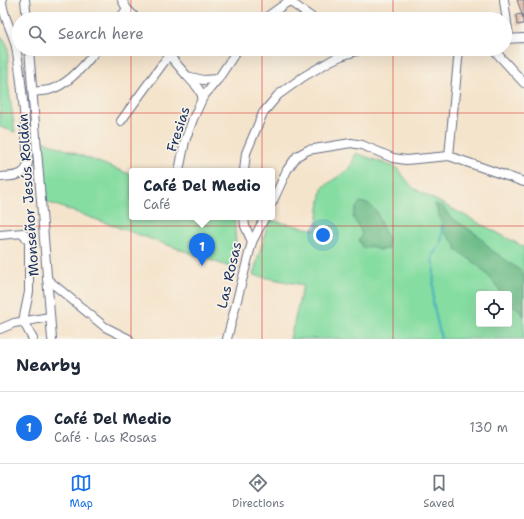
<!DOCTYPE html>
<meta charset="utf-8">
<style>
body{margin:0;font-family:"Shantell Sans",sans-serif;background:#f6f6f7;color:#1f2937}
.controls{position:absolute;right:12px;bottom:12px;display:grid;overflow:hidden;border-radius:4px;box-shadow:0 4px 16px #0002}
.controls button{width:36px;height:36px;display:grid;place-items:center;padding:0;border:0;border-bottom:1px solid #e0e1e3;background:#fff;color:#1f2937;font:20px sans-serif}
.you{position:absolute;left:323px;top:235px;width:14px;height:14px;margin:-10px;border:3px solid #fff;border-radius:50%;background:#1a73e8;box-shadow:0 0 0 6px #1a73e833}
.badge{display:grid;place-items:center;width:26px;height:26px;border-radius:50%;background:#1a73e8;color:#fff;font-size:13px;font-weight:700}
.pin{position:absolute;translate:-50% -33px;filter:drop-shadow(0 1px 2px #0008)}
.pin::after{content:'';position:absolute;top:21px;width:14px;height:12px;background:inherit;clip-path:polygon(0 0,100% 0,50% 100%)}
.popup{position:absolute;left:129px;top:168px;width:146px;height:52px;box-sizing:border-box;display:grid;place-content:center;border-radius:4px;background:#fff;filter:drop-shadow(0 1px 3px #0005);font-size:13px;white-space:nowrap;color:#747a83}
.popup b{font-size:15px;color:#1f2937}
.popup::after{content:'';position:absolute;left:50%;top:100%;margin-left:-8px;border:8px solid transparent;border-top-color:#fff}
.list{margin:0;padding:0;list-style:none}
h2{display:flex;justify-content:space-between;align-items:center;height:52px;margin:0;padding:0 16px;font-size:17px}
h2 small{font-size:13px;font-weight:400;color:#747a83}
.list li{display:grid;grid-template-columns:26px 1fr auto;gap:12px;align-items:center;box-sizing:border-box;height:72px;padding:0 16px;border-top:1px solid #e0e1e3}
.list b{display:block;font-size:15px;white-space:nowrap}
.list p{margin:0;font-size:13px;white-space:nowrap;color:#747a83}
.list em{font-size:13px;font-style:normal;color:#747a83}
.icon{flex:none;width:22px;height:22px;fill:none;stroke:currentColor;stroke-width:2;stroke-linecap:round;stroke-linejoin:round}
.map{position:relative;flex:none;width:524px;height:339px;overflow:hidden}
.search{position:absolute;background:#fff;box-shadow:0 4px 16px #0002;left:12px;right:12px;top:12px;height:44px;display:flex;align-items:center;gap:10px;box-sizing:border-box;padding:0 14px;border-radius:22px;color:#747a83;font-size:15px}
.sheet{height:124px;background:#fff}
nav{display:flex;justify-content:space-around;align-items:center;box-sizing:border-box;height:56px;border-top:1px solid #e0e1e3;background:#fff;font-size:11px;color:#747a83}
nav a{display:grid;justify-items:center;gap:2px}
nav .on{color:#1a73e8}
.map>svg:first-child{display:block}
</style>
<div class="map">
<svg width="524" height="339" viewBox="0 0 524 339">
<rect width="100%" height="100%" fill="#f7f3e8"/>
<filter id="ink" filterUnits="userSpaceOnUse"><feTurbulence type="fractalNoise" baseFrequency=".025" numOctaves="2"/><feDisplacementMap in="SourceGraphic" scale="8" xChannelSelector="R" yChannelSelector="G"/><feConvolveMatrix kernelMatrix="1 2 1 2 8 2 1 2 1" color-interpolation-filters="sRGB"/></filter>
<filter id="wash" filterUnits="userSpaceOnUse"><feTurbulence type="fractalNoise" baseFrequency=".012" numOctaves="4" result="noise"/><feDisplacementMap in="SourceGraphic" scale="16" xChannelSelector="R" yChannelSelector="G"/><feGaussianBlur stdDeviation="0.9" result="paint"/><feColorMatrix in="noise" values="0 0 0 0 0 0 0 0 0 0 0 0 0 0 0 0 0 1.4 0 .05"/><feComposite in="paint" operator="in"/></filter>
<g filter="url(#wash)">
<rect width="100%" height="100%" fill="#f5e4cc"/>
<!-- green -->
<g fill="#85dda1" stroke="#508680" fill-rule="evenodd">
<polygon points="0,36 4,39 8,48 8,83 15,132 0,127"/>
<polygon points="41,140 132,175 132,217 234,217 238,270 44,201"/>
<path d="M356,153l41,15 16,20 111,59v92h-234l13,-54 -50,-10 16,-55 47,10 6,-42 28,-20zM479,294h30v30h-30z"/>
</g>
<!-- forest -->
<g fill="#6cbc87" stroke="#447672">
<polygon points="360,202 369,204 377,212 382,227 388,239 388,249 378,250 371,246 363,248 359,240 362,235 360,229 353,217 355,210"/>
<path d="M435,204l8,3 7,10 29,19 11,13 34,24v43l-5,-6 -10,-8v-8h-7c-15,-22 -24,-30 -46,-44v-5l-15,-16 1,-5z"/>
</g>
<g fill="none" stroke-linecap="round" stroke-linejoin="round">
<!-- stream -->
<polyline stroke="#42acc2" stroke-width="2" points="441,339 433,302 434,266 432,260 434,253 441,244 443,226"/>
</g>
<g id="blocks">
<!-- building -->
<g fill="#dc9f85">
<polygon points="517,0 524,0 524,17 523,17"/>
<polygon points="522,14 523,24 517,25 516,15"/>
</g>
</g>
</g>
<g filter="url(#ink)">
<use href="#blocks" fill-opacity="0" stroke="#676e84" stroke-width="1"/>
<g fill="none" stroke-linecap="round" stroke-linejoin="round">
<defs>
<g id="minor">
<polyline points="25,0 27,19"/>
<polyline points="122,0 127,9 137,19"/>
<polyline points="288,0 314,19"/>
<polyline points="504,0 509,38"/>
<polyline points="119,19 127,9"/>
<polyline points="264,19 289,1"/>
<polyline points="505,39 524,38"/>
<polyline points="29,49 52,339"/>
<polyline points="164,49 187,76 203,80 218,79"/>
<polyline points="493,49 524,83"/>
<polyline points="188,77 198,88 203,97"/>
<path d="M33,92c5,-1 11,-1 16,-2 19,-5 37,-26 48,-41"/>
<polyline points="121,121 169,55"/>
<polyline points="449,156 459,49"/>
<polyline points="179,171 185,141 193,119 203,97 218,79 238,49"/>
<polyline points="244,171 246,153 263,113 278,95 303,77 332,60 341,56 363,49"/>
<path d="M0,177c12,-1 27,0 28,-15 -3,-38 -5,-77 -12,-115 -3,-16 -14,-31 -14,-47"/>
<polyline points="272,203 287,170 297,156 308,150 351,143 362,145 393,158 406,160 449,156 524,182"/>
<polyline points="244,217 245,226 252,242"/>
<polyline points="0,235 23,233 29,242 29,292 23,321 33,339"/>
<polyline points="47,279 105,327 129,339"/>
<polyline points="0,329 14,323 50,317"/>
<polyline points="227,339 252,242 265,217"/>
</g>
</defs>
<!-- minor casing -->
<use href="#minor" stroke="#676e84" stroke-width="10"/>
<!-- minor -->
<use href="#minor" stroke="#fff" stroke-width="8"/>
</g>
</g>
<!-- grid -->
<path fill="none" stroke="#d62828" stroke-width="1" stroke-opacity="0.55" d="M131,0v19M262,0v19M393,0v19M131,49v290M262,49v290M393,49v290M0,113h524M0,226h524"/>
<g text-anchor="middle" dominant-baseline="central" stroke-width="3.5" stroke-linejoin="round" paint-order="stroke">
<!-- street labels -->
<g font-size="14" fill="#1b2f5e" stroke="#f7f3e8">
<text transform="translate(178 129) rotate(-72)">Fresias</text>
<text transform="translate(28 195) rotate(-94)">Monseñor Jesús Roldán</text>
<text transform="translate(229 275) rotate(-77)">Las Rosas</text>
</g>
</g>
</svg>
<div class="controls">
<button><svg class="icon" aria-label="locate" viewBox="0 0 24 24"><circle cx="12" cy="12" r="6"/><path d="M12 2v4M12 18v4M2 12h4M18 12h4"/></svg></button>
</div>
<div class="you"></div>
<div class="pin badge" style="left:202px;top:266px">1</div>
<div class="popup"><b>Café Del Medio</b>Café</div>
<div class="search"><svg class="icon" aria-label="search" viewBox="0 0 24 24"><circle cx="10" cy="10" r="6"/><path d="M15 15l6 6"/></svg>Search here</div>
</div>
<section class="sheet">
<h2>Nearby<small></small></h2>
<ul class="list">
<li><span class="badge">1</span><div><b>Café Del Medio</b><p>Café · Las Rosas</p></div><em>130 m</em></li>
</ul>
</section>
<nav>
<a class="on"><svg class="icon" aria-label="map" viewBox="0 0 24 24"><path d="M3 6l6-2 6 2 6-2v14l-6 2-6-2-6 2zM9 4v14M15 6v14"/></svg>Map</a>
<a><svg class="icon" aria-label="directions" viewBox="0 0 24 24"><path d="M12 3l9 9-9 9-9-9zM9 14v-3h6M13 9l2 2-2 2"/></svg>Directions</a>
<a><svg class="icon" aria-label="saved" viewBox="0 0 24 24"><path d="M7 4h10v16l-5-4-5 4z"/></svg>Saved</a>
</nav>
